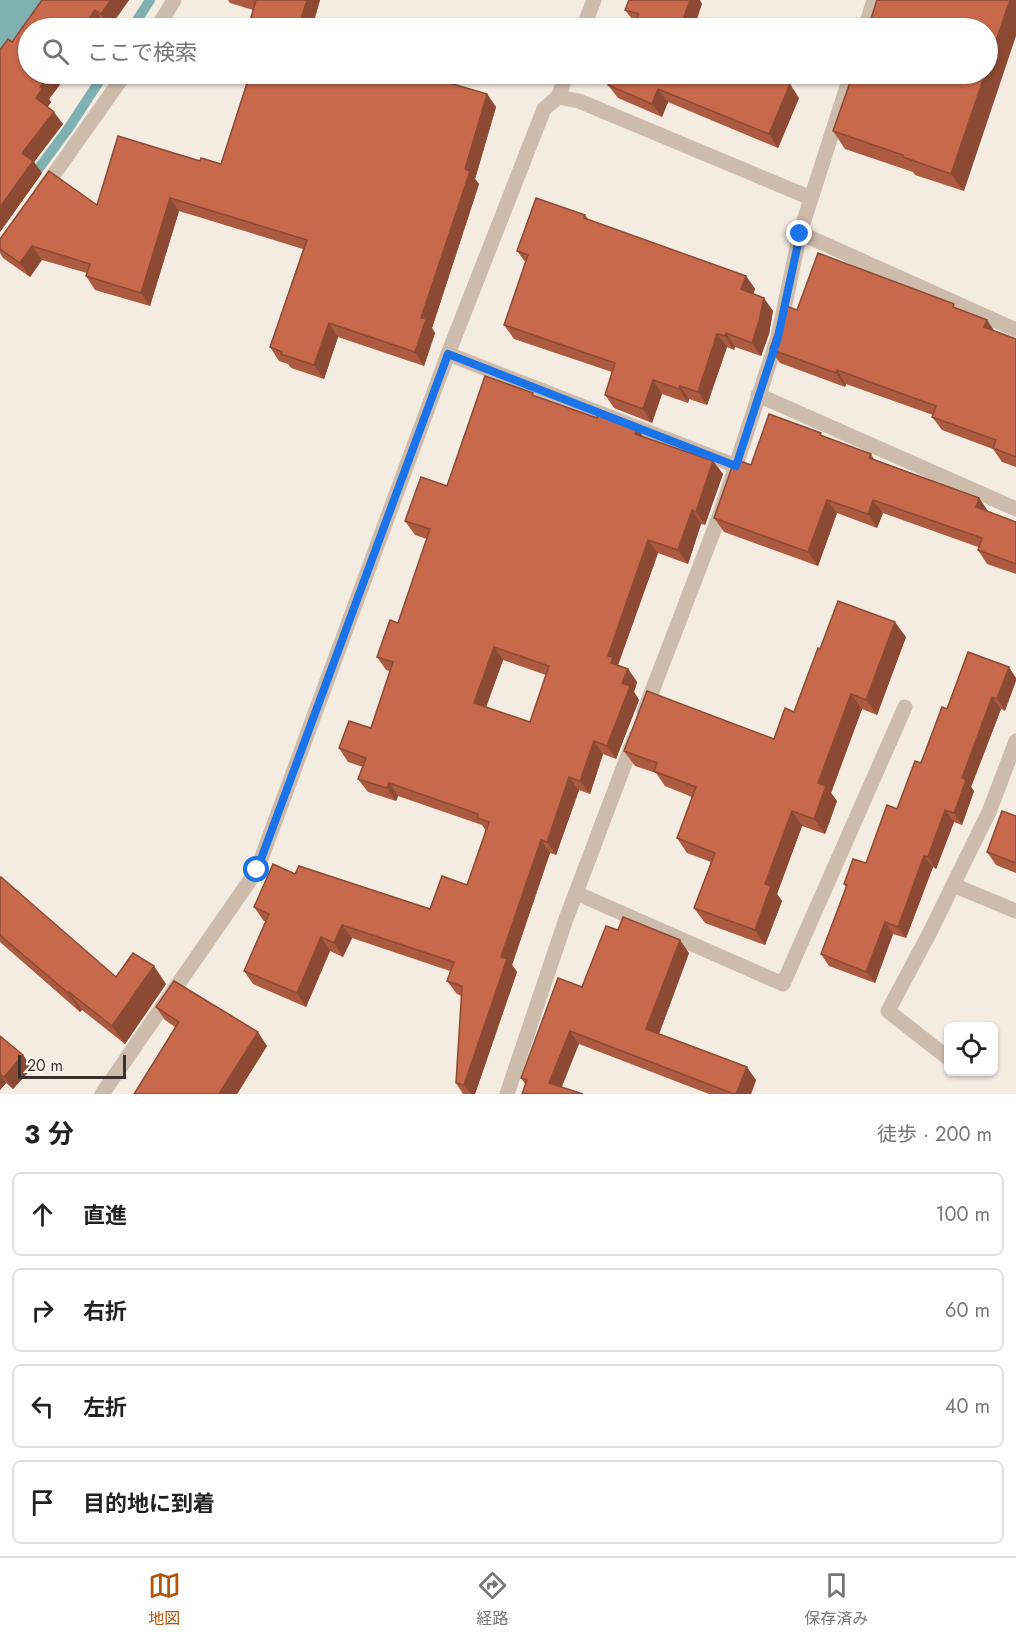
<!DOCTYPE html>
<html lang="ja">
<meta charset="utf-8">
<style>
body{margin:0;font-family:Jost,"Noto Sans JP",sans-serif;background:#f2f2f2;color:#222}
.controls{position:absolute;right:18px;bottom:18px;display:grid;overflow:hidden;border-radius:9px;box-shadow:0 2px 4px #0004}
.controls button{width:54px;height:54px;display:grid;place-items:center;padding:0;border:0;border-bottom:2px solid #e0e0e0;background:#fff;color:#222;font:30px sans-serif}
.scale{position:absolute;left:18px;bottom:15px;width:108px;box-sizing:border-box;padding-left:6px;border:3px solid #3b302b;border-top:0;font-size:16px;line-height:21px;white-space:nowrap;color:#3b302b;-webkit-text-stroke:4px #fbf5ee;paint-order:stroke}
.stop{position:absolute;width:18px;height:18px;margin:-14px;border:4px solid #1a73e8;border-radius:50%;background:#fff}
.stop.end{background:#1a73e8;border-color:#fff;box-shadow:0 2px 6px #0008}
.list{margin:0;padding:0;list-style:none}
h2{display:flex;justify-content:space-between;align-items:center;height:78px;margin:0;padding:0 24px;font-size:26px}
h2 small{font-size:20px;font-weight:400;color:#767676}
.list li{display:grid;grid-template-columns:39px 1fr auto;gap:18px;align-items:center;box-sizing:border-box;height:84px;margin:0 12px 12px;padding:0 12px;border:2px solid #e0e0e0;border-radius:9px}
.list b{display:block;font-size:22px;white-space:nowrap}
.list em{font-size:20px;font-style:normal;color:#767676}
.icon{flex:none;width:33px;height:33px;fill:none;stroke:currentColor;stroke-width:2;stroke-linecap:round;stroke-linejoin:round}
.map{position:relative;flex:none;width:1016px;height:1094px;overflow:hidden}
.search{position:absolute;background:#fff;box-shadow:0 2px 4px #0004;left:18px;right:18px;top:18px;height:66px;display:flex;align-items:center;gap:15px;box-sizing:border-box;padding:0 21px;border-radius:33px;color:#767676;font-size:22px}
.sheet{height:462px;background:#fff}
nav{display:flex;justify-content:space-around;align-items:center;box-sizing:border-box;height:84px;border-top:2px solid #e0e0e0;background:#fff;font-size:16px;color:#767676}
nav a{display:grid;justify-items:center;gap:3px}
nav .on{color:#b45309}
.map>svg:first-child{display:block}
</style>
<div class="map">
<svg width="1016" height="1094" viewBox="0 0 1016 1094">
<rect width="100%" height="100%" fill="#f4ebe1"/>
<!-- water -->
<polygon fill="#7fb0b2" points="0,0 43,0 0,56"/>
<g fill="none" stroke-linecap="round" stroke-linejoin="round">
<!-- stream -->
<g stroke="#7fb0b2" stroke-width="10">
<polyline points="132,28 150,0"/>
<polyline points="31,179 68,129 104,74"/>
</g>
<!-- minor -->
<g stroke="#cdbbac" stroke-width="15">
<polyline points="157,28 174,0"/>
<polyline points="583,28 594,0"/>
<polyline points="865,28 874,0"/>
<polyline points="558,97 567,74"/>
<polyline points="42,191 125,74"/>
<polyline points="800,233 1016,330"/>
<polyline points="448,354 736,466"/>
<polyline points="758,395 1016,509"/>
<polyline points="644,712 719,517 778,337 800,233 851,74"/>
<polyline points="953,885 1016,911"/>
<polyline points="576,893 783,984 905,707"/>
<polyline points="948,1058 888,1011 929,934 989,812 1016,741"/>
<polyline points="102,1094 257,870 448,354 544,109 558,97 579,101 811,198"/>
<polyline points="507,1094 566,919 635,737"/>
</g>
</g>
<!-- wall -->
<g fill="#ac5a40" fill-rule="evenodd">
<polygon points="42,0 129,0 110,27 104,23 28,74 68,74 49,99 51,102 47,107 63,124 34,162 42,173 0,232 12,42"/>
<polygon points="228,0 320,0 312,28 248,28 253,10 230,3"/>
<polygon points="877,0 964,191 915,175 913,172 845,149 833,131"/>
<polygon points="702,4 635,23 625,10"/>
<polygon points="247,74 419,74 487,94 496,107 475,179 479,184 432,328 435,333 424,366 338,337 324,379 291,368 288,364 279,361 270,347 303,249 179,211 150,306 95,290 86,276 87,273 42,260 30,277 3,258 0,253 0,239 97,205 200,161 221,164 249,75"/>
<polygon points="608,85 799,98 778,148 668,102 662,117 618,98"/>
<polygon points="585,215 589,220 746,276 755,289 753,294 773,311 769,334 761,356 735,347 734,350 727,347 707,405 689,399 688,403 662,394 652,423 614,408 605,395 612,372 514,339 504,325 526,263 517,251"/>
<polygon points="958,309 994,331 1016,339 1016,467 1002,462 993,449 942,430 932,417 933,415 846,384 845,387 780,363 770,349 797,310"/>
<path d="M536,397l61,21 40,10 5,8 71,25 10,13 -18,51 -4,-1 -13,40 -30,-11 -40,112 10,4 9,13 -3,10 5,8 -23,59 -13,-5 -13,40 -11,-4 -23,65 -6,-2 -38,112 5,7 -42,122h-12l-7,-11 6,-87 -5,-2 -10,-13 3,-10 -98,-33 -9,19 -13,-6 -24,56 -53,-23 -9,-13 22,-49 -3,-2 -9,-13 41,-33 135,35 37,-24 19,-54 -4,-6 -84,-29 -2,5 -28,-9 -10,-13 5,-12 -15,-5 -9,-14 32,-20 19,-57 -4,-1 -9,-13 21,-34 29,-84 -12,-4 -10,-14 42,-35zM503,660l43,15 -16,47 -44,-15z"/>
<polygon points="822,436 871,454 874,459 979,498 988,512 1016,522 1016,574 987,564 978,550 978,547 883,513 877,528 837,513 818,566 724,532 714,518 737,469 751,465"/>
<polygon points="906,637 877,715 862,709 831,793 837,801 825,834 802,826 777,894 782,901 765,945 705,923 694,908 711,862 687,853 677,838 692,797 665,786 656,773 635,766 624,751 774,739 794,712 820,649"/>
<polygon points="968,652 1005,711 1001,709 971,787 974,791 962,825 954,822 936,869 933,867 906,938 893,934 875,983 829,966 821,954 846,887 844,884 866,863 897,809 947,709"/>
<polygon points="1016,816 1016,873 996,865 987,852"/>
<polygon points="0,879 116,977 166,984 125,1044 82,1010 80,1012 0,942"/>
<polygon points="689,953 659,1034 756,1080 751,1094 709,1094 579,1044 525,1084 521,1078 582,987"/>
<polygon points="156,1007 267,1046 237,1094 134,1094 175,1027 165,1020"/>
<polygon points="0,1036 23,1055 32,1068 13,1089 6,1083 0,1090"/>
</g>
<!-- shaded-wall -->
<g fill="#8c4a34">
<polygon points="111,0 129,0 110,27 101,14"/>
<polygon points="307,0 320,0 312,28 298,28"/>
<polygon points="690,0 700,0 702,4 694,28 680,28"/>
<polygon points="1010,0 1016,0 1016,36 964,191 951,174 985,74 987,74 987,67"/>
<polygon points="95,10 104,23 100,28 82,28"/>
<polygon points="50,74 68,74 49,99 51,102 45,111 36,98 40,87"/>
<polygon points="790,84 799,98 778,148 769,134"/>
<polygon points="658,89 668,102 662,117 652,104"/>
<polygon points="487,94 496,107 475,179 479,184 432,328 435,333 424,366 415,352 421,318"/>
<polygon points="54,112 63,124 34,162 42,173 0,232 0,207 22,153"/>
<polygon points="170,198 179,211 150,306 141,293"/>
<polygon points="32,246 42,260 30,277 20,263"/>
<polygon points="746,276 755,289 750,303 741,289"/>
<polygon points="764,298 773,311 769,334 761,356 752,343"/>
<polygon points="987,320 996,333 984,327"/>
<polygon points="329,323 338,337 324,379 314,365"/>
<polygon points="726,333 735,347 734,350 725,336"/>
<polygon points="717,334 727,347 707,405 698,392"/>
<polygon points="837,370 846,384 845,387 836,373"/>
<polygon points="653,380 662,394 652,423 643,409"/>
<polygon points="680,386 689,399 688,403 679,389"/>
<polygon points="637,428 646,441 635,434"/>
<polygon points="713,461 723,474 705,525 696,512"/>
<polygon points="979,498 988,511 985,521 976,507"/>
<polygon points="827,500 837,513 818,566 808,552"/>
<polygon points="873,500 883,513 877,528 868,514"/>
<polygon points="692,510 701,524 688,564 678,550"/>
<polygon points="648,540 658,553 618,665 611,663 608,656"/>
<polygon points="895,622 906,637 877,715 866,700"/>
<polygon points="494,647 503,660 483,716 474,703"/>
<polygon points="1009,667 1016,678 1016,681 1005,711 997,699"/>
<polygon points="628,669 637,682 634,692 639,700 616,759 607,746 622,683"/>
<polygon points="851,694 862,709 831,793 837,801 825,834 814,819 818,783"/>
<polygon points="992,697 1001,709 971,787 974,791 962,825 954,813 962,778"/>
<polygon points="594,741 603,754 590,794 580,781"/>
<polygon points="569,777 579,790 556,855 547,842"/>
<polygon points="389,783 398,796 396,801 387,788"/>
<polygon points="945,810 954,822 936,869 928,857"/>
<polygon points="792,811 802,826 777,894 782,901 765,945 755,930 765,884"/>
<polygon points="541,840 550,853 512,965 517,972 475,1094 471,1094 464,1085 501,957"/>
<polygon points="924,856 933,867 906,938 898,927"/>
<polygon points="885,922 893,934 875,983 866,972"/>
<polygon points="342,925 352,938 343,957 334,943"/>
<polygon points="321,937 330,951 306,1007 297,993"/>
<polygon points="680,940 689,953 656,1042 646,1029"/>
<polygon points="154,966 166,984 125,1044 112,1026"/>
<polygon points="69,992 82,1010 80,1012 68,993"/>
<polygon points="570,1031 579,1044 559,1094 549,1083"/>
<polygon points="258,1032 267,1046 237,1094 219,1094"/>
<polygon points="23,1055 32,1068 13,1089 4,1077"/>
<polygon points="747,1067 756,1080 751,1094 736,1094"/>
<polygon points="0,1075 6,1083 0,1090"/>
</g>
<!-- building -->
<g fill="#c8694b" stroke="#8c4a34" stroke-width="1.5" fill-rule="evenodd">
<polygon points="42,0 111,0 101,14 95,10 82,28 28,28 28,74 50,74 40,87 42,89 36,98 54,112 22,153 33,161 0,207 0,50 8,39 12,42"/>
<polygon points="256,0 307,0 298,28 248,28"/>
<polygon points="629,0 690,0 680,28 632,28 639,14 625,10"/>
<polygon points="877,0 1010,0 987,67 987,28 868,28"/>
<polygon points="250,74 419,74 487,94 465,169 470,171 421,318 426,319 415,352 329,323 314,365 281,354 282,352 270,347 307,240 170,198 141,293 86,276 90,264 32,246 20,263 0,249 0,239 49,171 97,205 118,136 200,161 201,158 221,164"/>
<polygon points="613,74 764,74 790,84 769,134 658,89 652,104 608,85"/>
<polygon points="853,74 985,74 951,174 903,157 903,155 833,131"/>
<polygon points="536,198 585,215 584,218 746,276 741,289 764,298 759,321 752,343 726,333 725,336 717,334 698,392 680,386 679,389 653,380 643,409 605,395 615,363 504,325 528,255 517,251"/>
<polygon points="818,253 954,304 953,307 987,320 984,327 1016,339 1016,457 993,448 996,440 932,417 936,406 837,370 836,373 770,349 778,326 783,305 797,310"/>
<path d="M485,376l48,17 -1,2 65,23 1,-5 39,15 -2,6 78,27 -17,51 -4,-2 -14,40 -30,-10 -40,116 5,1 -2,6 17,6 -6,14 8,3 -23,60 -13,-5 -14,40 -11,-4 -22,65 -6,-2 -40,117 6,2 -43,126 -8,-2 6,-97 -15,-5 7,-19 -112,-37 -8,18 -13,-6 -24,56 -53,-22 25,-57 -15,-7 19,-43 22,10 4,-8 131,43 12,-33 25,9 22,-63 -12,-4 1,-4 -89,-31 -2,5 -29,-9 8,-21 -27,-10 10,-27 22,7 22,-66 -16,-5 13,-37 8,3 32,-94 -25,-8 16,-44 26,9zM494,647l55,19 -19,56 -56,-19z"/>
<polygon points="769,414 821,433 820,435 871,454 869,458 979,498 976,507 1016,522 1016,564 978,550 982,538 873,500 868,514 827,500 808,552 714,518 732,467 737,469 740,461 751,465"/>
<polygon points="838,601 895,622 866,700 851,694 818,783 826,786 814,819 792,811 765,884 771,886 755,930 694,908 715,853 677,838 696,787 654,771 657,763 624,751 647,691 774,739 785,708 794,712 818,648 820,649"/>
<polygon points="968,652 1009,667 997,699 992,697 962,778 966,780 954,813 945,810 928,857 924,856 898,927 885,922 866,972 821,954 847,885 844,884 853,859 866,863 887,805 897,809 915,761 921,763 942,707 947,709"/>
<polygon points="1002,811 1016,816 1016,863 987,852"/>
<polygon points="1,877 116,977 133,953 154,966 112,1026 69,992 68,993 0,935 0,879"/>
<polygon points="623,917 680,940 646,1029 747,1067 736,1094 734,1094 570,1031 549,1083 583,1094 522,1094 527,1080 521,1078 558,978 582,987 606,926 618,930"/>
<polygon points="174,981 258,1032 219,1094 134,1094 179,1022 156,1007"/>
<polygon points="0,1036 23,1055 4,1077 0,1074"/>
</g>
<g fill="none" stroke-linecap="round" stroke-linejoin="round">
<!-- route -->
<polyline stroke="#1a73e8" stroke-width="8" points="257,870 448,354 736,466 778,337 800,234"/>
</g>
</svg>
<div class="controls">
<button><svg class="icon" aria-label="locate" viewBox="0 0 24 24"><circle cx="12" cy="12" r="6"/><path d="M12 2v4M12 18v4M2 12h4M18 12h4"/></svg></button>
</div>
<div class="scale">20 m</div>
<div class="stop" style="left:257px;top:870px"></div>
<div class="stop end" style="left:800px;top:234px"></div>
<div class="search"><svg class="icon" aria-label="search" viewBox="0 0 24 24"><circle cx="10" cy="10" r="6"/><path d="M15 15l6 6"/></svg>ここで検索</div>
</div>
<section class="sheet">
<h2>3 分<small>徒歩 · 200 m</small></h2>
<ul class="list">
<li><svg class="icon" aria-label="ahead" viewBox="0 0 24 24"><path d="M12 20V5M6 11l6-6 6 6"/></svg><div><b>直進</b></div><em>100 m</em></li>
<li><svg class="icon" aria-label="right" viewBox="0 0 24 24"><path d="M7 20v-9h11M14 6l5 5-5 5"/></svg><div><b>右折</b></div><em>60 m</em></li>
<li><svg class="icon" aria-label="left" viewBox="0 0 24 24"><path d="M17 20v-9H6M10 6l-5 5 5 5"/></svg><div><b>左折</b></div><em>40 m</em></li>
<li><svg class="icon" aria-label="arrive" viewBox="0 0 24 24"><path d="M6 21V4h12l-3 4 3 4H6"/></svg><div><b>目的地に到着</b></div></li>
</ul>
</section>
<nav>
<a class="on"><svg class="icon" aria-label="map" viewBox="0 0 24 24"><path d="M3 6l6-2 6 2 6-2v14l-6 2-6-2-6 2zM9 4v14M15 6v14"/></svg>地図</a>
<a><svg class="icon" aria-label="directions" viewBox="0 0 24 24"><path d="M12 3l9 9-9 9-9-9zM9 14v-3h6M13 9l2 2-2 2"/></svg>経路</a>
<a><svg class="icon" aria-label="saved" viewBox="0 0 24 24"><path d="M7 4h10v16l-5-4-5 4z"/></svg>保存済み</a>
</nav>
